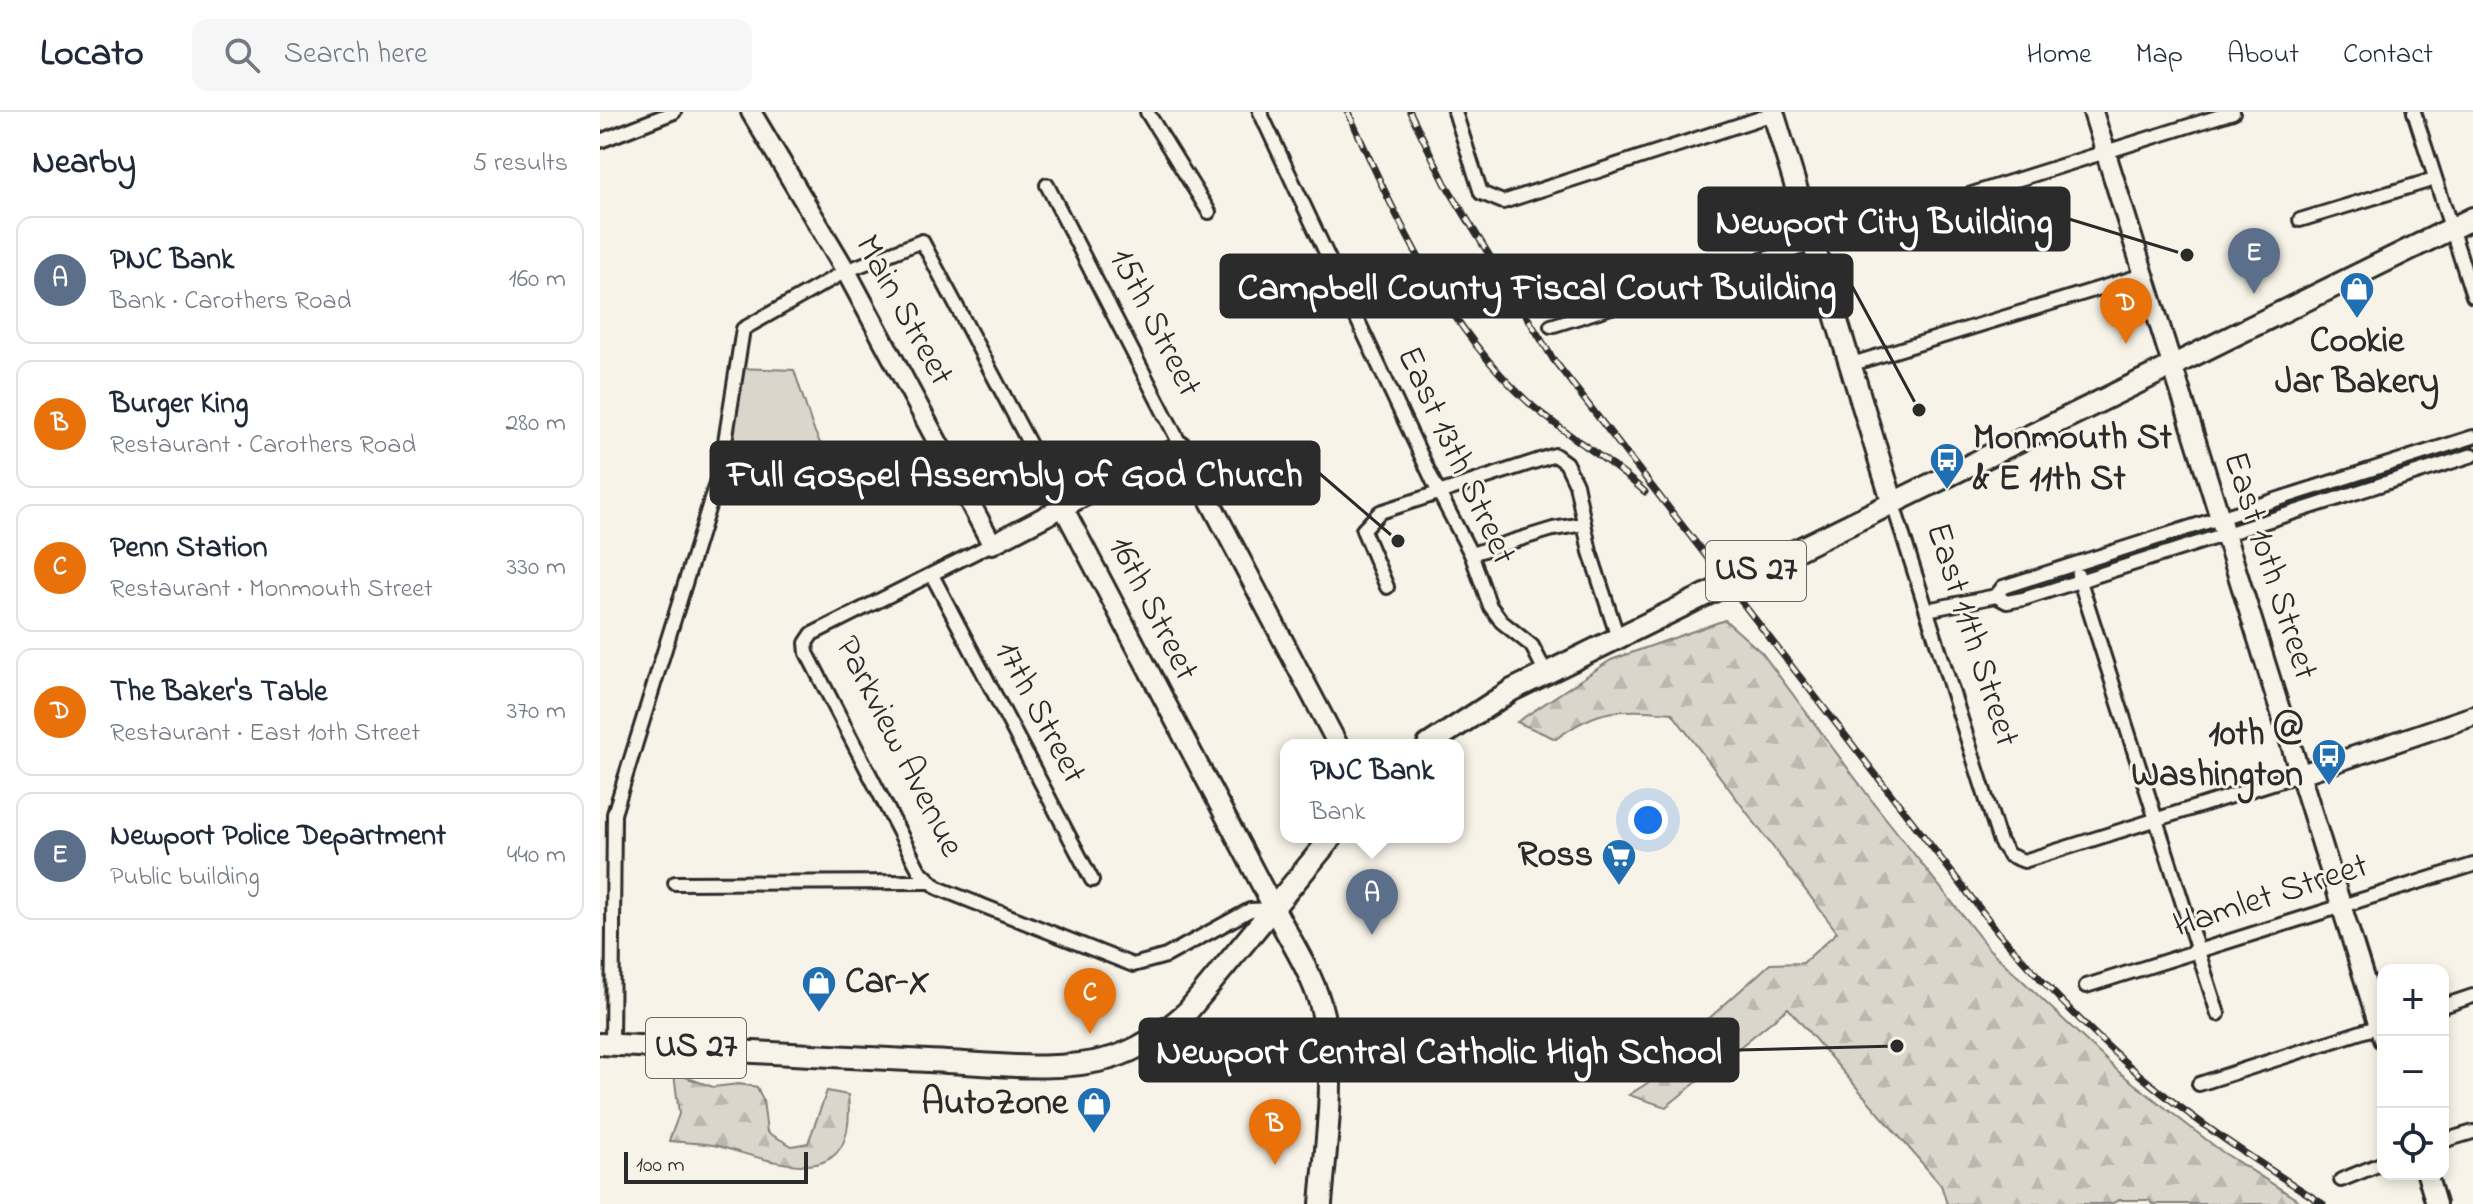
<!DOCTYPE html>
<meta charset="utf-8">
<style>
body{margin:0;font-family:"Indie Flower",sans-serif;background:#f6f6f7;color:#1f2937}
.controls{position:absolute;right:24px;bottom:24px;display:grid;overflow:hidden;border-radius:16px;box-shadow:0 4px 12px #0003}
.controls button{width:72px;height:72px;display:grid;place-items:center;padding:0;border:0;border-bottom:2px solid #e0e1e3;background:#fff;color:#1f2937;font:40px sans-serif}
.scale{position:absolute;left:24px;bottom:20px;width:184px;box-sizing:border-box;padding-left:8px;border:4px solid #2b2b2b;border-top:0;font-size:22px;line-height:28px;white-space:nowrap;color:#2b2b2b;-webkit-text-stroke:6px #f7f3e8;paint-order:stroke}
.you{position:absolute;left:1048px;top:708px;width:28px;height:28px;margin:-20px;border:6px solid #fff;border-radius:50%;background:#1a73e8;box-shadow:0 0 0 12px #1a73e833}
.badge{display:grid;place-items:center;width:52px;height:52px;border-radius:50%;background:#1a73e8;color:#fff;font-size:26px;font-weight:700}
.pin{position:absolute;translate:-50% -66px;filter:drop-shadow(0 2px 4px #0008)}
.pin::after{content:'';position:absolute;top:42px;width:28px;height:24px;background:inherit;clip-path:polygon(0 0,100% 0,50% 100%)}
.popup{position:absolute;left:680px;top:627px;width:184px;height:104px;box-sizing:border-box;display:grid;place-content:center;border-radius:16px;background:#fff;filter:drop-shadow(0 2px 6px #0005);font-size:26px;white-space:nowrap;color:#747a83}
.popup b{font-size:30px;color:#1f2937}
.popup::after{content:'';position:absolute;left:50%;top:100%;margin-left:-16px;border:16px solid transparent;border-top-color:#fff}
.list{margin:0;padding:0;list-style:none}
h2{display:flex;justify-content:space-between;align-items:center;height:104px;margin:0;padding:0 32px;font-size:34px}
h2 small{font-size:26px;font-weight:400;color:#747a83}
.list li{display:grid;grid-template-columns:52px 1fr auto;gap:24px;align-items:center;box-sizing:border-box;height:128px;margin:0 16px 16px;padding:0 16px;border:2px solid #e0e1e3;border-radius:16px}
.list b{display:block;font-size:30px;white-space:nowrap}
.list p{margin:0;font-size:26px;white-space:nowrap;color:#747a83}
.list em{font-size:26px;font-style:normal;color:#747a83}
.icon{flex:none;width:44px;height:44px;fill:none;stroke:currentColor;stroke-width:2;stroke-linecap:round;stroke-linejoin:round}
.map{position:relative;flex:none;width:1873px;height:1092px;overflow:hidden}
header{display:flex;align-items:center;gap:48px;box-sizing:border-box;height:112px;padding:0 40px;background:#fff;border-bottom:2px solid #e0e1e3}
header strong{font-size:38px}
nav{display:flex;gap:44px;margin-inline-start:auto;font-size:28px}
.search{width:560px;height:72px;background:#f6f6f7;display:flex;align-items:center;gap:20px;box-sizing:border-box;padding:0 28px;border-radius:16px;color:#747a83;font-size:30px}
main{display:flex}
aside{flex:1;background:#fff}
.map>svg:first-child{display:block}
</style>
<header>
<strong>Locato</strong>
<div class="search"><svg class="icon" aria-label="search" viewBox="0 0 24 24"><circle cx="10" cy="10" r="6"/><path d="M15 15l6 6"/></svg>Search here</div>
<nav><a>Home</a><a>Map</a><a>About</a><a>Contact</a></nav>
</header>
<main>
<aside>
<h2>Nearby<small>5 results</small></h2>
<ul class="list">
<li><span class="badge" style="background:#5c6f8a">A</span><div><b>PNC Bank</b><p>Bank · Carothers Road</p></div><em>160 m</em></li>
<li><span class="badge" style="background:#e8710a">B</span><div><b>Burger King</b><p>Restaurant · Carothers Road</p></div><em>280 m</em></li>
<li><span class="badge" style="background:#e8710a">C</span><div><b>Penn Station</b><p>Restaurant · Monmouth Street</p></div><em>330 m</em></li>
<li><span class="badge" style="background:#e8710a">D</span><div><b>The Baker's Table</b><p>Restaurant · East 10th Street</p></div><em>370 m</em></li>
<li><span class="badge" style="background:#5c6f8a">E</span><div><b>Newport Police Department</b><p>Public building</p></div><em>440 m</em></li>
</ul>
</aside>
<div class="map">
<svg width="1873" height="1092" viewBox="0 0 1873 1092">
<defs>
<pattern id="grass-dots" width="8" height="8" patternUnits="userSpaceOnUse" patternTransform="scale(2)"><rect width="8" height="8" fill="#dad6cc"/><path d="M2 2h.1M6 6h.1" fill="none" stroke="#bbb8af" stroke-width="1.8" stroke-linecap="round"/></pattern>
<pattern id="forest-firs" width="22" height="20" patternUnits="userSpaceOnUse" patternTransform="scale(2)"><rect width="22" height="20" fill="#dad6cc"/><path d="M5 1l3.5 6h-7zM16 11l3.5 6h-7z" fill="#bbb8af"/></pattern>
</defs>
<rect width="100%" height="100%" fill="#f7f3e8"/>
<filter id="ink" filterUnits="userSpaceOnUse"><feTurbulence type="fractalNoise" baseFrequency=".0125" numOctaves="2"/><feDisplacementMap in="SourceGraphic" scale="16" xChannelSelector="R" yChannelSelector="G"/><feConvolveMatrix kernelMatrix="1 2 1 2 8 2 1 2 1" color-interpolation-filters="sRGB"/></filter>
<g filter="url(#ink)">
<!-- grass -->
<polygon fill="url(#grass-dots)" stroke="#82807c" stroke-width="2" points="1873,331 1873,338 1650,408 1643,406"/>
<!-- forest -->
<g fill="url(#forest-firs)" stroke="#82807c" stroke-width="2">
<path d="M1125,508l37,33 111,149 116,147 130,123 102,79 83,53h-152l-3,-4h-30l-8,4h-164l-6,-19 -153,-177 -122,99 -37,-12 26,-17 41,-48 74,-66 33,-1 34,-31 -165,-219c-52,-4 -73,-6 -116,26l-39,-17 94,-62z"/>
<path d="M74,961l39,14 26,-3 18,3 6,13 4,32 25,14 16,-3 19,-52 21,4c10,100 -67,69 -130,51 -15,-4 -33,-3 -49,-5l10,-27z"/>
</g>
<!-- green -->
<polygon fill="#dad6cc" stroke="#82807c" stroke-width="2" points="136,256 194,258 213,316 248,391 121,355"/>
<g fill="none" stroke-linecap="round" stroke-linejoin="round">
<defs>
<g id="street">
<polyline points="547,0 609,100"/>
<polyline points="660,0 834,371 871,442 890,494 902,510 932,534 946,561"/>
<polyline points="855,0 881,81 903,90 1173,2"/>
<polyline points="1814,0 1873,184"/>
<polyline points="0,29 74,0"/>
<polyline points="447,73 581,334"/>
<polyline points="1700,108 1835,67"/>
<polyline points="951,214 1633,0"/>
<polyline points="1252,252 1543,163"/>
<polyline points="1292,389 1400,730 1409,743 1424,749 1701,662"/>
<polyline points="392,432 212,522 206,531 207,541 319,758 338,776 533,853 566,844 650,798 674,797"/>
<polyline points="871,442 953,417 984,412"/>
<polyline points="332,463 492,768"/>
<polyline points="1478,463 1618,902"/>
<polyline points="787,475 763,418 780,400 955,343 966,351 976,372 990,440 1018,526"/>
<polyline points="1396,484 1403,475 1873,325"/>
<polyline points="1327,498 1396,484 1407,490 1423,487 1873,343"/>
<polyline points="75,771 329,770"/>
<polyline points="1486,874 1873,753"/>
<polyline points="1843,894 1873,884"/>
<polyline points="12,933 14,702 121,355 143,217 246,159 322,129 464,397"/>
<polyline points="1599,972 1783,913"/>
<polyline points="1843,1029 1873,1020"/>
<polyline points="1741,1068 1783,1051"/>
</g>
<g id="secondary">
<polyline points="151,0 246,159 392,432 581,334 738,633"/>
<polyline points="1493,0 1783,927"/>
<polyline points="464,397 674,797"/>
<polyline points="1701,662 1873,604"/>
<polyline points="1827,1062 1836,1092"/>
</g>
<g id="primary">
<polyline points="1173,0 1292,389"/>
<polyline points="828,633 912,578 1873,106"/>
<path d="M674,797c16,31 36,61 46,94 19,65 6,135 1,201"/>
<path d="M0,932c110,5 219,12 328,17 59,2 126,13 183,-3 30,-9 54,-26 77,-47l144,-174"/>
</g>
</defs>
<!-- street casing -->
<use href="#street" stroke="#2b2b2b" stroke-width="18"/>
<!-- secondary casing -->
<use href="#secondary" stroke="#2b2b2b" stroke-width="24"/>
<!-- primary casing -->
<use href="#primary" stroke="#2b2b2b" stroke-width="26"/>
<!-- street -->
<use href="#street" stroke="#f7f3e8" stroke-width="12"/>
<!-- secondary -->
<use href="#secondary" stroke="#f7f3e8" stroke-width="18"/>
<!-- primary -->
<use href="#primary" stroke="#f7f3e8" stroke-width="20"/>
<defs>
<g id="rail">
<path d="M748,0c48,104 94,211 180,290 37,33 81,57 117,90"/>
<path d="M810,0l35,71 108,176 445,573c45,51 91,100 143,144 57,48 120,88 182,128"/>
</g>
</defs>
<!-- rail casing -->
<use href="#rail" stroke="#2b2b2b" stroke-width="7"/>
<!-- rail -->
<use href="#rail" stroke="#f7f3e8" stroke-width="4" stroke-dasharray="12" stroke-linecap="butt"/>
</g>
</g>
<!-- icons -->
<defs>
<symbol id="shop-pin" viewBox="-11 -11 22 30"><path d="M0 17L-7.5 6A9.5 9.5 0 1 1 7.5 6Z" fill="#1f6fb2" stroke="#f7f3e8"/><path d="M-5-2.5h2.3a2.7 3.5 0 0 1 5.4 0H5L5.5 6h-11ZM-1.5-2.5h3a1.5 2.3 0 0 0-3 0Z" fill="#fff"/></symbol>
<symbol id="bus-pin" viewBox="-11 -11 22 30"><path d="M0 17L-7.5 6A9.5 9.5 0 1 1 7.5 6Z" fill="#1f6fb2" stroke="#f7f3e8"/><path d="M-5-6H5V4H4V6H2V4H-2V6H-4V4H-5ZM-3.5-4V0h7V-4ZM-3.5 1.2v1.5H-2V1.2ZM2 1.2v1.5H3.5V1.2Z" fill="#fff"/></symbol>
<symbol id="supermarket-pin" viewBox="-11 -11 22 30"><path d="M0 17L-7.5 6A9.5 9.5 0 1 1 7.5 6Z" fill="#1f6fb2" stroke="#f7f3e8"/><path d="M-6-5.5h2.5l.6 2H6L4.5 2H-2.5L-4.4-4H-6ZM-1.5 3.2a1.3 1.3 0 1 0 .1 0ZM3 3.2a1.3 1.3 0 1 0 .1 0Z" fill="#fff"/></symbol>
</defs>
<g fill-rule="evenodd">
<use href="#shop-pin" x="1737" y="157" width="40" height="54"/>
<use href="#bus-pin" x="1327" y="328" width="40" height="54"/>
<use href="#bus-pin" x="1709" y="624" width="40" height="54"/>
<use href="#supermarket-pin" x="999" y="724" width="40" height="54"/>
<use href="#shop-pin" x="199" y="851" width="40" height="54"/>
<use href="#shop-pin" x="474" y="972" width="40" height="54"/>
</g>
<g text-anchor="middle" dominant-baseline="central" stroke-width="6" stroke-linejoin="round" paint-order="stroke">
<!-- shield labels -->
<g fill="#f7f3e8" stroke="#686764" stroke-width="2">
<rect x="1106" y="429" width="100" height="60" rx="6"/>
<rect x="46" y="906" width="100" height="60" rx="6"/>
</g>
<g font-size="34" font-weight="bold" fill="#2b2b2b">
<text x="1156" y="459">US 27</text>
<text x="96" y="936">US 27</text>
</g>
<!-- street labels -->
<g font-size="36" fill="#2b2b2b" stroke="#f7f3e8">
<text transform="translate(303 199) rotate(61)">Main Street</text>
<text transform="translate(554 211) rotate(63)">15th Street</text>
<text transform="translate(855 344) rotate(65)">East 13th Street</text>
<text transform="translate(1669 454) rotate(72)">East 10th Street</text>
<text transform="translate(552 497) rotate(63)">16th Street</text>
<text transform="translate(1371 523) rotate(72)">East 11th Street</text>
<text transform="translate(439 601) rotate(62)">17th Street</text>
<text transform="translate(298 635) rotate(63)">Parkview Avenue</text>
<text transform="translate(1671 785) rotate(-18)">Hamlet Street</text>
</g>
<!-- poi labels -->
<g font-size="36" font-weight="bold" fill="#2b2b2b" stroke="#f7f3e8" text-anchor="end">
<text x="1757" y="230" text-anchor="middle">Cookie<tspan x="1757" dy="41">Jar Bakery</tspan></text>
<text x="1373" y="327" text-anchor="start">Monmouth St<tspan x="1373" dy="41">&amp; E 11th St</tspan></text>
<text x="1703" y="623">10th @<tspan x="1703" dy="41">Washington</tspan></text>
<text x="993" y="744">Ross</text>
<text x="245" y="871" text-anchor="start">Car-X</text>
<text x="468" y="992">AutoZone</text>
</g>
</g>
<!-- callouts -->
<path fill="none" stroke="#2b2b2b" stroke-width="3" d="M1587 143L1469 107M1319 298L1252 174M798 429L719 361M1297 934L1138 938"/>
<g fill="#2b2b2b" stroke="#f7f3e8" stroke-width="3">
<circle cx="1587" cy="143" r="8"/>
<circle cx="1319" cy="298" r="8"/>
<circle cx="798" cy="429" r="8"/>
<circle cx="1297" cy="934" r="8"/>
</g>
<g fill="#2b2b2b" stroke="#2b2b2b" stroke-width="3">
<rect x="1099" y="76" width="370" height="62" rx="8"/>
<rect x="621" y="143" width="631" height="62" rx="8"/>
<rect x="111" y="330" width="608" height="62" rx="8"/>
<rect x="540" y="907" width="598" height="62" rx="8"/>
</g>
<g font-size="38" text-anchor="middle" font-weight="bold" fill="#fff">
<text x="1284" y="121">Newport City Building</text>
<text x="937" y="187">Campbell County Fiscal Court Building</text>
<text x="415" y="374">Full Gospel Assembly of God Church</text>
<text x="839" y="951">Newport Central Catholic High School</text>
</g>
</svg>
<div class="controls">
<button>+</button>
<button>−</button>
<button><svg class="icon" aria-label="locate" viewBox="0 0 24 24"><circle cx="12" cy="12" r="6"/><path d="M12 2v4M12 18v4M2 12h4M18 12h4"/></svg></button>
</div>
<div class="scale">100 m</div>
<div class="you"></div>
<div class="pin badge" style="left:772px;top:823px;background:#5c6f8a">A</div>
<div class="popup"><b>PNC Bank</b>Bank</div>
<div class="pin badge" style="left:675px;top:1053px;background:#e8710a">B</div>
<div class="pin badge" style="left:490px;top:922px;background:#e8710a">C</div>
<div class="pin badge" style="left:1526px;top:232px;background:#e8710a">D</div>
<div class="pin badge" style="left:1654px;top:182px;background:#5c6f8a">E</div>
</div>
</main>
